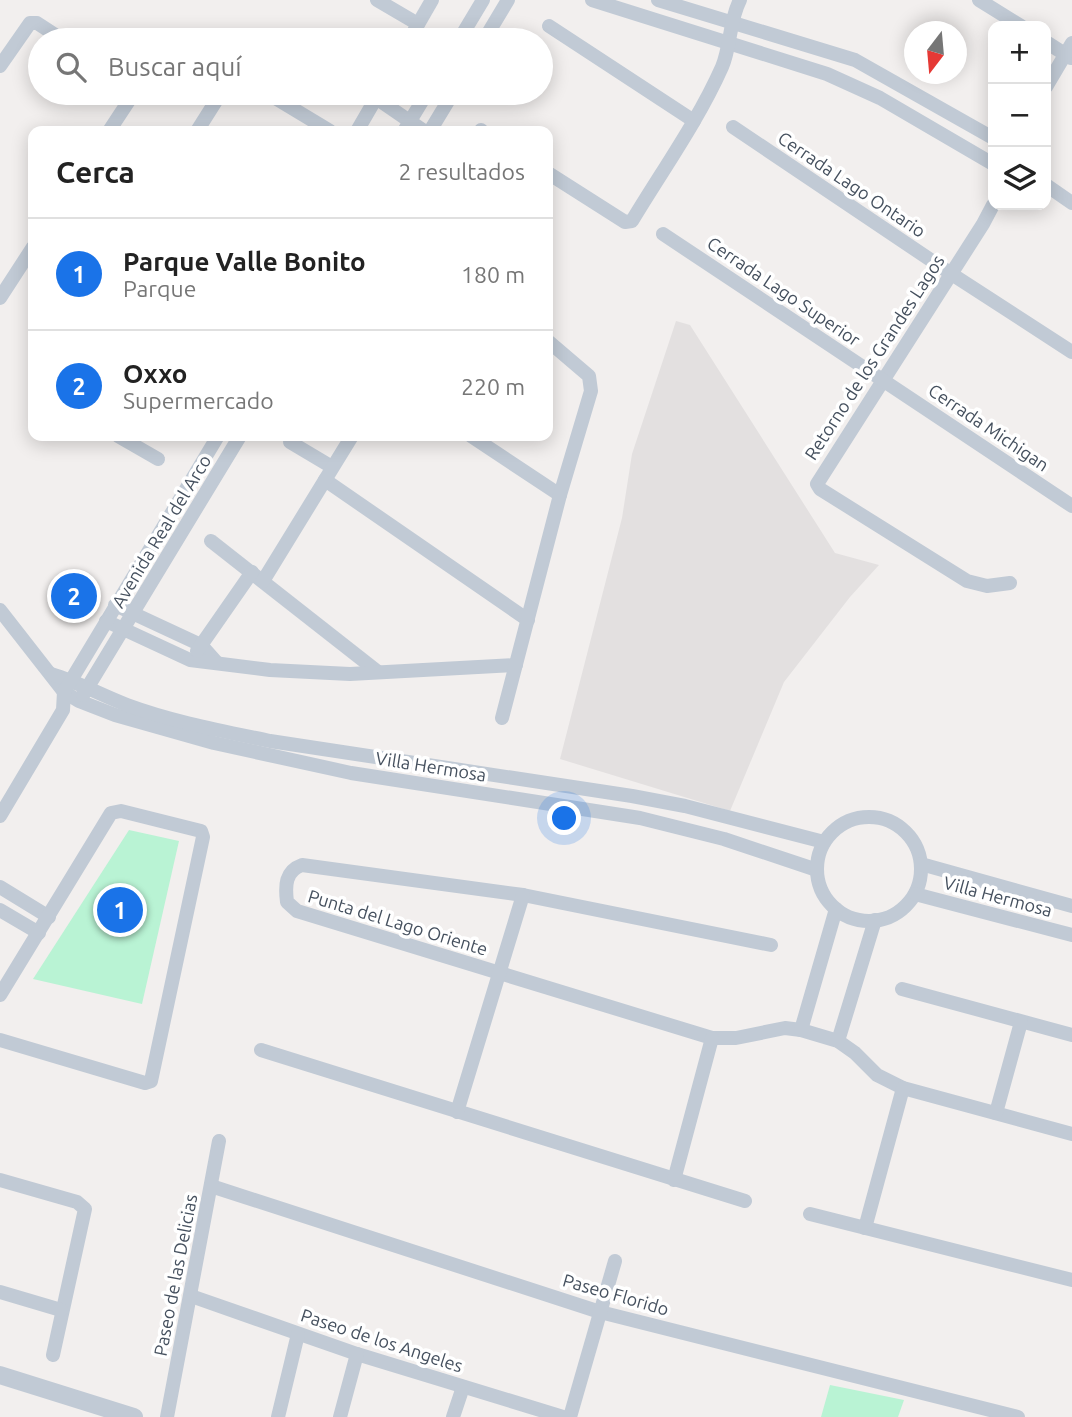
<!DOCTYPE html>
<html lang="es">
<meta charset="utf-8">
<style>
body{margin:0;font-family:Ubuntu,sans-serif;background:#f6f6f6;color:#222}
.controls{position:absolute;right:21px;top:21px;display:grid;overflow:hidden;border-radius:14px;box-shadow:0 4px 18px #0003}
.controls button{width:63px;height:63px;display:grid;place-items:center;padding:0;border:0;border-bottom:2px solid #e0e0e0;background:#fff;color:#222;font:35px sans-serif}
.compass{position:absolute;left:904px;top:21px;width:63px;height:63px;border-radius:50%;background:#fff;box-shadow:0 4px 18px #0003;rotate:196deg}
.you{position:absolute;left:565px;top:819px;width:24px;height:24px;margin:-18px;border:5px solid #fff;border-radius:50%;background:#1a73e8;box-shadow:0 0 0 10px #1a73e833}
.badge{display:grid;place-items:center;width:46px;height:46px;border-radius:50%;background:#1a73e8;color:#fff;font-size:23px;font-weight:700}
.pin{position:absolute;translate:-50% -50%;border:4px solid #fff;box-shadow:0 2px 7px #0006}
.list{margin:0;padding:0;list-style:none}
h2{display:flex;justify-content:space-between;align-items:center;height:91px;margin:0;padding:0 28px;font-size:30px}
h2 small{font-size:23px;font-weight:400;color:#767676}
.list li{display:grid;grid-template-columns:46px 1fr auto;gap:21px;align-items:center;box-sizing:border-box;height:112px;padding:0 28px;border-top:2px solid #e0e0e0}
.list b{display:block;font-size:26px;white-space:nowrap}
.list p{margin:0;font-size:23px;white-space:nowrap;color:#767676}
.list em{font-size:23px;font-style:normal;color:#767676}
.icon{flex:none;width:38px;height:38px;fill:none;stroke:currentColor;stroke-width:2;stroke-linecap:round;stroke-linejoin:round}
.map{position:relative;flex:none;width:1072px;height:1417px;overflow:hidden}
.search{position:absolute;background:#fff;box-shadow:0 4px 18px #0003;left:28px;top:28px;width:525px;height:77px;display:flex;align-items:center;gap:18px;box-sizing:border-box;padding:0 24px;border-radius:38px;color:#767676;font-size:26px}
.panel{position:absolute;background:#fff;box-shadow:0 4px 18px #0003;left:28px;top:126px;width:525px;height:315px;border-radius:14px}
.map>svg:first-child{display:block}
</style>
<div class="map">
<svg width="1072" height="1417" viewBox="0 0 1072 1417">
<rect width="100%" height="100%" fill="#f2efee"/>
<!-- education -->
<polygon fill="#e3e0e0" points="676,321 690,325 835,553 879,565 850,597 784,682 730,811 560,759 622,518 632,454"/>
<!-- green -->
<g fill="#b9f3d4">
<polygon points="129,830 179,841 142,1004 33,979"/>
<polygon points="830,1385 904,1400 898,1417 821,1417"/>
</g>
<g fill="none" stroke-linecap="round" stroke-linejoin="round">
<!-- minor -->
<g stroke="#c1cad5" stroke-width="14">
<polyline points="377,0 418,24"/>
<polyline points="592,0 827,74 880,98 993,164"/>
<polyline points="658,0 855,60 993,138"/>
<polyline points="979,0 1021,26"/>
<polyline points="549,26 694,121"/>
<polyline points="409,40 432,0"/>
<polyline points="459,40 483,0"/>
<polyline points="484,40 508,0"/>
<polyline points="1046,42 1071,58"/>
<polyline points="0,66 30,23 37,23 63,40"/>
<polyline points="1046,87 1072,43"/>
<polyline points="267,93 330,131"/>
<polyline points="376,98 424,131"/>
<polyline points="733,127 950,273 1072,352"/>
<polyline points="481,130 482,131"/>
<polyline points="109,131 134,93"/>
<polyline points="197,131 221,93"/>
<polyline points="357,131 379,93"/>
<polyline points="404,131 427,93"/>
<polyline points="430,131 453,93"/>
<path d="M548,173l77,49 7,-1c30,-50 66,-100 90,-154 9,-21 7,-46 18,-67"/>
<polyline points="1046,185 1072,203"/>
<polyline points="993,205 983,224 817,484 820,489 967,581 987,586 1010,583"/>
<polyline points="663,234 1072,506"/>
<polyline points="0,298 33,247"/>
<polyline points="118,436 158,459"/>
<polyline points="471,436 560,495"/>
<polyline points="290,442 332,467"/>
<polyline points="325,480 528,620"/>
<polyline points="211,541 378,672"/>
<polyline points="263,581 352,436"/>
<polyline points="115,605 201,645 217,663"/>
<polyline points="0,610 64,692 79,701 115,715 214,743 351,773 640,818 724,839 817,870"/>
<polyline points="106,621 190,660 270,670 350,674 516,665"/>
<polyline points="197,651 252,572"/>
<path d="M51,674c27,8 50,21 76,31 46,17 95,26 143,36l362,55 53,10 139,36"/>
<polyline points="83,695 240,436"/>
<polyline points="502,718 560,495 591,391 589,376 548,341"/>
<polyline points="0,816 63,710 64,692 218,436"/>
<circle cx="869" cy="869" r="52"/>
<polyline points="921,864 1072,906"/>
<polyline points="0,887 49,917"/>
<polyline points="915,894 1072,935"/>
<polyline points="0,910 39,933"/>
<path d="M771,945l-248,-50 -221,-30c-17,6 -17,21 -15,37l10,9 415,127h24l49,-10 16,2 37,11 17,12 22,22 26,13 169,46"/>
<polyline points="902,989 1072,1035"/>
<polyline points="0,995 111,813 121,811 201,831 203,837 151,1081 145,1083 0,1040"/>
<polyline points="801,1030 836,909"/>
<polyline points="838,1041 875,920"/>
<polyline points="261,1050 745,1201"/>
<polyline points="457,1112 523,895"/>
<polyline points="996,1113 1021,1022"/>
<polyline points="0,1180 77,1202 85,1209 53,1355"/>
<polyline points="674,1180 712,1038"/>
<polyline points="211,1186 600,1312 1018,1417"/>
<polyline points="810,1214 1072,1280"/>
<polyline points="865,1228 903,1088"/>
<polyline points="0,1292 61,1310"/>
<polyline points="191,1296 357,1354 563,1417"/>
<polyline points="167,1417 219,1141"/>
<polyline points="278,1417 298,1334"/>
<polyline points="340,1417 357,1354"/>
<polyline points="453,1417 463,1387"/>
<polyline points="570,1417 615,1261"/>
</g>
<!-- tertiary -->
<polyline stroke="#c1cad5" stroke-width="18" points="0,1375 134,1417"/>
</g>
<g text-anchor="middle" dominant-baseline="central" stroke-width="7" stroke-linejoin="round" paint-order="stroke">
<!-- street labels -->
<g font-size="18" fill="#45505e" stroke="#fff">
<text transform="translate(852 184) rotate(34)">Cerrada Lago Ontario</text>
<text transform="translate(784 291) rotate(34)">Cerrada Lago Superior</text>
<text transform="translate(874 357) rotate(-57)">Retorno de los Grandes Lagos</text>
<text transform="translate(989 427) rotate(34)">Cerrada Michigan</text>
<text transform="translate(161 531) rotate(-59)">Avenida Real del Arco</text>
<text transform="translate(431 766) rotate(9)">Villa Hermosa</text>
<text transform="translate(998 896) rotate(15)">Villa Hermosa</text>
<text transform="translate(398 922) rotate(17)">Punta del Lago Oriente</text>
<text transform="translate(175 1275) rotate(-79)">Paseo de las Delicias</text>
<text transform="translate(616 1294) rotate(16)">Paseo Florido</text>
<text transform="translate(382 1340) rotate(18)">Paseo de los Angeles</text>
</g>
</g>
</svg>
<div class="controls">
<button>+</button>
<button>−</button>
<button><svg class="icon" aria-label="layers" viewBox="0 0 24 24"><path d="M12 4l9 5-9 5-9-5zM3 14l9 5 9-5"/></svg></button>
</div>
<svg class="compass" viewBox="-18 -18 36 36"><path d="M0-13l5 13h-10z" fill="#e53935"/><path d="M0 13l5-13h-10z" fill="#767676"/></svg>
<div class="you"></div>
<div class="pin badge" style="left:120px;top:910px">1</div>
<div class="pin badge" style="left:74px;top:596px">2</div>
<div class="search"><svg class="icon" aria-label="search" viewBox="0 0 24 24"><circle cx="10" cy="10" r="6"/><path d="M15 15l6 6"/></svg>Buscar aquí</div>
<section class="panel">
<h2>Cerca<small>2 resultados</small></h2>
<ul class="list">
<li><span class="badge">1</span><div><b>Parque Valle Bonito</b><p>Parque</p></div><em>180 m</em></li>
<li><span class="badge">2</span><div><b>Oxxo</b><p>Supermercado</p></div><em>220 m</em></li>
</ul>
</section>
</div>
